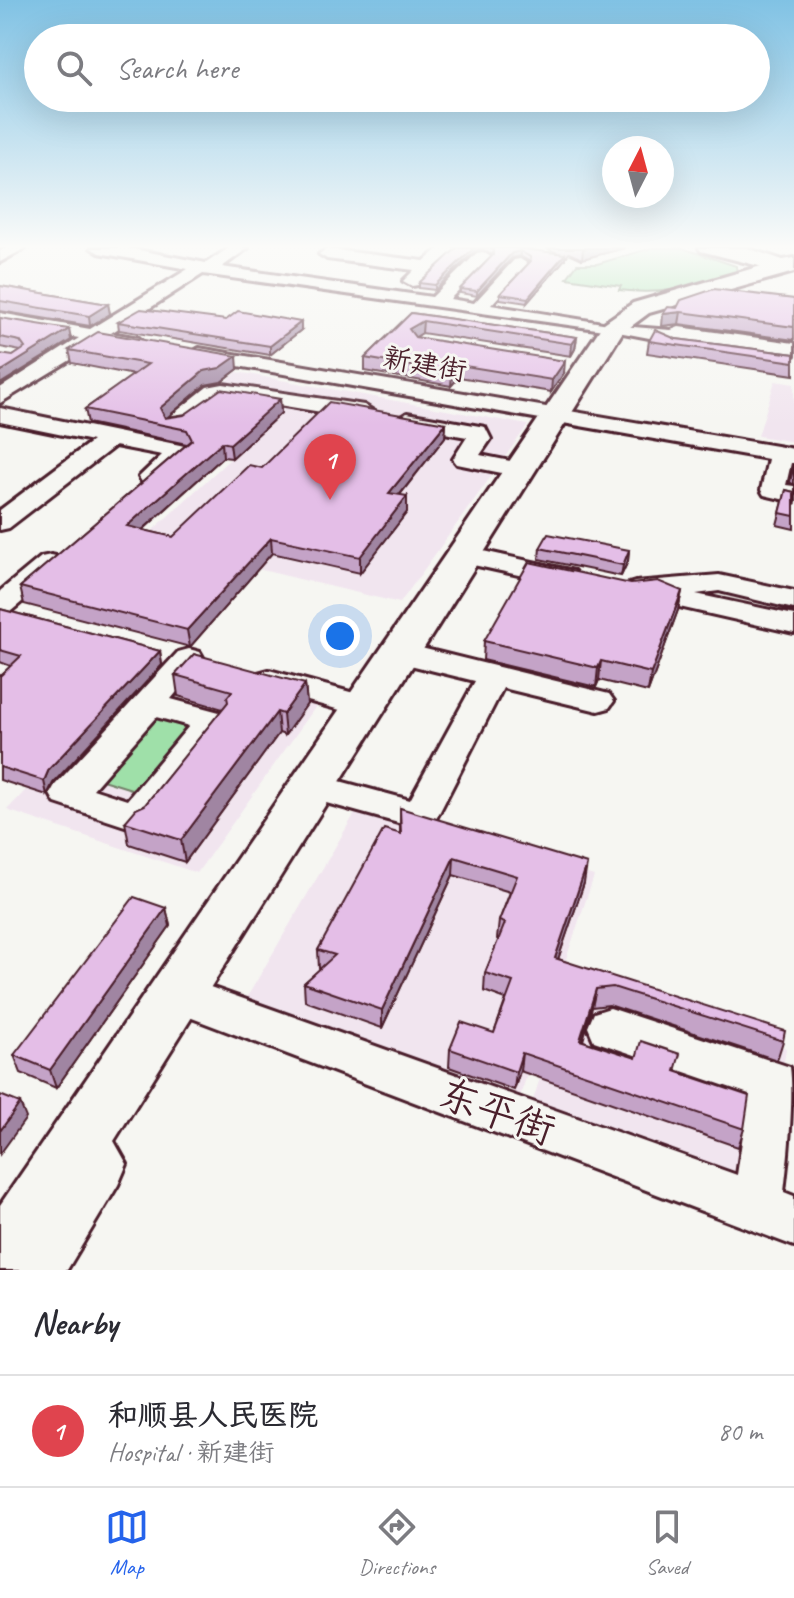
<!DOCTYPE html>
<meta charset="utf-8">
<style>
body{margin:0;font-family:Caveat,"LXGW WenKai TC",sans-serif;background:#f2f2f3;color:#2b2b33}
.compass{position:absolute;left:602px;top:136px;width:72px;height:72px;border-radius:50%;background:#fff;box-shadow:0 8px 32px #0002;rotate:6deg}
.you{position:absolute;left:340px;top:636px;width:28px;height:28px;margin:-20px;border:6px solid #fff;border-radius:50%;background:#1a73e8;box-shadow:0 0 0 12px #1a73e833}
.badge{display:grid;place-items:center;width:52px;height:52px;border-radius:50%;background:#2563eb;color:#fff;font-size:26px;font-weight:700}
.pin{position:absolute;translate:-50% -66px;filter:drop-shadow(0 2px 4px #0008)}
.pin::after{content:'';position:absolute;top:42px;width:28px;height:24px;background:inherit;clip-path:polygon(0 0,100% 0,50% 100%)}
.list{margin:0;padding:0;list-style:none}
h2{display:flex;justify-content:space-between;align-items:center;height:104px;margin:0;padding:0 32px;font-size:34px}
h2 small{font-size:26px;font-weight:400;color:#7c7c81}
.list li{display:grid;grid-template-columns:52px 1fr auto;gap:24px;align-items:center;box-sizing:border-box;height:112px;padding:0 32px;border-top:2px solid #e1e1e2}
.list b{display:block;font-size:30px;white-space:nowrap}
.list p{margin:0;font-size:26px;white-space:nowrap;color:#7c7c81}
.list em{font-size:26px;font-style:normal;color:#7c7c81}
.icon{flex:none;width:44px;height:44px;fill:none;stroke:currentColor;stroke-width:2;stroke-linecap:round;stroke-linejoin:round}
.map{position:relative;flex:none;width:794px;height:1270px;overflow:hidden}
.search{position:absolute;background:#fff;box-shadow:0 8px 32px #0002;left:24px;right:24px;top:24px;height:88px;display:flex;align-items:center;gap:20px;box-sizing:border-box;padding:0 28px;border-radius:44px;color:#7c7c81;font-size:30px}
.sheet{height:216px;background:#fff}
nav{display:flex;justify-content:space-around;align-items:center;box-sizing:border-box;height:112px;border-top:2px solid #e1e1e2;background:#fff;font-size:22px;color:#7c7c81}
nav a{display:grid;justify-items:center;gap:4px}
nav .on{color:#2563eb}
.map>svg:first-child{display:block}
</style>
<div class="map">
<svg width="794" height="1270" viewBox="0 0 794 1270">
<rect width="100%" height="100%" fill="#f6f6f2"/>
<filter id="ink" filterUnits="userSpaceOnUse"><feTurbulence type="fractalNoise" baseFrequency=".0125" numOctaves="2"/><feDisplacementMap in="SourceGraphic" scale="16" xChannelSelector="R" yChannelSelector="G"/><feConvolveMatrix kernelMatrix="1 2 1 2 8 2 1 2 1" color-interpolation-filters="sRGB"/></filter>
<g filter="url(#ink)">
<!-- built -->
<g fill="#f1e5ef">
<polygon points="237,372 528,425 400,603 141,541 230,459 75,429 148,377 215,390"/>
<polygon points="775,381 794,384 794,442 758,436"/>
<polygon points="151,657 319,702 197,873 7,810"/>
<polygon points="358,808 594,876 520,1096 246,999"/>
<polygon points="572,980 786,1048 767,1186 532,1103"/>
</g>
<!-- green -->
<g fill="#9fe0a9" stroke="#74806a" stroke-width="2">
<path d="M652,248h30l54,18 1,8c-44,12 -72,22 -118,16l2,-4 -54,-8 10,-14h20z"/>
<polygon points="151,717 194,729 141,792 96,778"/>
</g>
<g fill="none" stroke-linecap="round" stroke-linejoin="round">
<defs>
<g id="minor">
<polygon points="6,248 26,248 0,262 0,251"/>
<path d="M91,248h37l78,15 23,-15h19l-26,19 210,30 45,-44 6,-1 8,5 -41,42 24,4 40,-43 6,-1 8,5 -37,41 130,21 50,4 8,-3 115,16v12l-77,-11 -1,7c-15,4 -34,-1 -49,-5l-2,-5 -47,-9 -415,-58 -92,59 28,5 3,4 -3,4 -7,2 -32,-6 -100,61v-15l79,-50 -79,-13v-12l90,16 98,-60 -89,-16z"/>
<polygon points="440,248 457,248 418,285 412,286 403,281 414,270 327,259 319,254 327,249 424,261"/>
<polygon points="699,248 725,248 769,258 771,262 763,267 701,251"/>
<polygon points="199,348 794,449 794,463 791,463 786,485 794,486 794,502 764,495 761,490 768,459 192,358 189,354"/>
<polygon points="223,384 364,405 375,412 364,419 223,396 183,429 167,429 164,424 167,419 207,387"/>
<path d="M0,408l180,37 8,2 4,5c-11,15 -31,35 -50,30l-3,-5 23,-22 -47,-9 -106,82 -9,2v-20l92,-69 -92,-19z"/>
<polygon points="407,413 485,427 491,439 480,455 530,465 533,470 530,475 521,477 457,464 453,459 467,437 399,425 396,420"/>
<polygon points="465,547 574,571 578,577 574,583 564,585 455,561 451,555 455,549"/>
<polygon points="51,555 61,557 65,563 61,569 10,612 0,615 0,591 41,557"/>
<polygon points="719,575 794,591 794,609 719,591 696,594 794,615 794,633 675,606 657,597 625,597 621,591 625,585 635,582"/>
<polygon points="417,647 609,694 614,701 609,708 598,711 503,688 433,825 420,829 319,801 314,792 319,783 332,779 410,800 475,681 406,664 402,657 406,650"/>
<path d="M189,649l11,3 4,7 -33,40 52,14 5,8 -81,104 -13,4 -79,-26 -5,-9 5,-9 123,-133zM156,717l33,9 -62,74 -34,-11z"/>
<polygon points="269,670 376,699 381,706 376,713 365,717 258,687 253,680 258,673"/>
<path d="M199,983l538,192 12,-81 -155,-53 -6,-14 6,-14 16,-5 180,59c4,29 -2,93 -6,125l10,4v50l-610,-231 -6,-13 6,-13z"/>
</g>
<polygon id="major" points="718,248 747,248 783,260 794,258 794,272 649,313 622,333 114,1141 127,1164 118,1185 67,1270 0,1270 0,1205 604,323 633,303 761,266 721,252"/>
</defs>
<!-- minor casing -->
<use href="#minor" stroke="#4a1f2b" stroke-width="6"/>
<!-- major casing -->
<use href="#major" stroke="#4a1f2b" stroke-width="6"/>
<!-- minor -->
<use href="#minor" fill="#f6f6f2" fill-rule="evenodd"/>
<!-- major -->
<use href="#major" fill="#f6f6f2" fill-rule="evenodd"/>
</g>
<!-- wall -->
<g fill="#c4a3c7" stroke="#4a1f2b" stroke-width="2">
<polygon points="457,248 514,248 560,254 546,248 625,248 582,259 569,253 567,256 565,256 565,259 527,303 500,299 500,294 530,262 520,256 512,258 477,296 460,293 460,289 493,255 482,249 475,251 435,290 419,288 419,283"/>
<polygon points="0,286 108,304 110,314 90,326 0,311"/>
<polygon points="794,299 794,340 679,324 662,326 677,308"/>
<polygon points="411,313 577,337 575,349 571,356 422,333 416,337 564,373 551,392 459,377 451,386 365,371 365,358"/>
<polygon points="0,318 71,340 13,356 21,351 0,347"/>
<polygon points="118,322 301,330 270,355 119,330"/>
<polygon points="676,339 794,354 794,375 647,353 649,341"/>
<polygon points="69,350 238,369 221,382 205,385 167,417 280,399 281,413 232,458 223,457 143,530 173,537 262,468 446,423 445,437 400,495 407,512 360,573 272,553 190,647 24,604 20,587 187,444 88,423 85,409 134,375 72,363"/>
<polygon points="794,465 794,485 790,482"/>
<polygon points="786,490 794,492 794,529 777,525"/>
<polygon points="540,548 629,550 628,561 621,576 539,559"/>
<polygon points="631,584 682,591 678,610 648,692 599,680 596,687 483,660 484,641"/>
<polygon points="0,609 160,651 162,665 53,783 47,795 0,780 0,676 11,666 0,662"/>
<polygon points="175,675 305,684 307,704 285,735 279,733 185,862 129,844 125,822 145,805 223,709 178,696"/>
<polygon points="400,808 584,883 558,959 783,1041 777,1060 609,1005 592,1007 583,1041 675,1071 744,1129 738,1147 520,1071 514,1090 449,1067 450,1049 494,1033 506,999 484,991 485,973 499,940 497,939 499,921 510,892 453,875 382,1028 305,1001 304,983 320,969 319,968 318,950 400,834"/>
<polygon points="166,908 170,926 56,1088 21,1073 14,1055"/>
</g>
<!-- shaded-wall -->
<g fill="#a085a2" stroke="#4a1f2b" stroke-width="2">
<polygon points="474,248 483,248 482,249 475,251 435,290 435,285"/>
<polygon points="589,248 625,248 582,259 583,249"/>
<polygon points="520,251 520,256 512,258 477,296 477,291 512,253"/>
<polygon points="565,254 565,259 527,303 528,298"/>
<polygon points="108,304 110,314 90,326 89,316"/>
<polygon points="681,312 679,324 662,326 663,314"/>
<polygon points="423,321 422,333 409,341 409,329"/>
<polygon points="301,322 301,330 270,355 270,346"/>
<polygon points="69,329 71,340 0,384 0,372"/>
<polygon points="577,337 575,349 571,356 572,344"/>
<polygon points="237,356 238,369 221,382 205,385 162,422 160,408 204,371"/>
<polygon points="565,361 564,373 551,392 552,380"/>
<polygon points="459,365 459,377 451,386 452,373"/>
<polygon points="280,399 281,413 232,458 230,444"/>
<polygon points="446,423 445,437 389,508 389,493"/>
<polygon points="222,442 223,457 129,542 127,526"/>
<polygon points="407,496 407,512 360,573 360,557"/>
<polygon points="271,538 272,553 190,647 187,630"/>
<polygon points="629,550 628,561 621,576 623,565"/>
<polygon points="682,591 678,610 648,692 651,673"/>
<polygon points="160,651 162,665 53,783 47,795 44,781 49,769"/>
<polygon points="601,661 599,680 596,687 598,668"/>
<polygon points="305,684 307,704 285,735 283,714"/>
<polygon points="277,712 279,733 185,862 181,840"/>
<polygon points="454,857 453,875 382,1028 382,1010"/>
<polygon points="587,864 584,883 552,977 555,958"/>
<polygon points="166,908 170,926 56,1088 50,1070"/>
<polygon points="596,989 592,1007 577,1058 580,1040"/>
<polygon points="522,1053 520,1071 514,1090 516,1072"/>
<polygon points="20,1103 26,1118 0,1154 0,1131"/>
</g>
<!-- building -->
<g fill="#e4bee7" stroke="#4a1f2b" stroke-width="2">
<polygon points="457,248 474,248 435,285 419,283"/>
<polygon points="489,248 514,248 565,254 528,298 500,294 531,261 530,257 520,251 512,253 477,291 460,289 493,255 493,250"/>
<polygon points="0,286 108,304 89,316 0,301"/>
<polygon points="714,289 794,299 794,327 681,312 663,314 668,307 677,308 681,300"/>
<polygon points="141,309 226,320 238,311 301,322 270,346 118,322"/>
<polygon points="411,313 577,337 572,344 423,321 409,329 415,337 565,361 552,380 459,365 452,373 365,358"/>
<polygon points="0,318 69,329 0,372 0,354 13,356 25,348 20,341 0,337"/>
<polygon points="655,330 676,339 794,354 794,362 649,341"/>
<polygon points="98,332 237,356 220,368 204,371 160,408 165,418 184,415 221,389 280,399 230,444 222,442 127,526 173,537 249,465 262,468 329,402 446,423 389,493 407,496 360,557 271,538 187,630 20,587 192,440 187,430 85,409 148,364 69,350"/>
<polygon points="786,490 794,492 794,516 780,513"/>
<polygon points="548,534 629,550 623,565 540,548"/>
<polygon points="529,562 631,584 658,581 682,591 651,673 601,661 598,668 484,641"/>
<polygon points="0,609 160,651 49,769 44,781 0,767 0,676 21,656 0,650"/>
<polygon points="194,654 305,684 283,714 277,712 181,840 125,822 136,809 145,805 228,702 227,697 232,691 175,675"/>
<polygon points="400,808 587,864 555,958 785,1031 783,1041 613,987 596,989 580,1040 636,1058 641,1041 680,1054 675,1071 749,1096 744,1129 522,1053 516,1072 450,1049 461,1022 494,1033 513,982 485,973 505,923 499,921 517,876 454,857 382,1010 304,983 335,955 318,950 384,829 401,834"/>
<polygon points="134,897 166,908 50,1070 14,1055"/>
<polygon points="0,1095 20,1103 0,1131"/>
</g>
</g>
<!-- sky -->
<linearGradient id="sky" x2="0" y2="1"><stop stop-color="#80c2e4"/><stop offset="0.58" stop-color="#fbfbf9"/><stop offset="1" stop-color="#fbfbf9" stop-opacity="0"/></linearGradient>
<rect width="794" height="425" fill="url(#sky)"/>
<g text-anchor="middle" dominant-baseline="central" stroke-width="6" stroke-linejoin="round" paint-order="stroke">
<!-- far-street labels -->
<g font-size="28" fill="#4a1f2b" stroke="#f6f6f2">
<text transform="translate(425 364) rotate(10)">新建街</text>
</g>
<!-- near-street labels -->
<g font-size="40" fill="#4a1f2b" stroke="#f6f6f2">
<text transform="translate(497 1112) rotate(20)">东平街</text>
</g>
</g>
</svg>
<svg class="compass" viewBox="-18 -18 36 36"><path d="M0-13l5 13h-10z" fill="#e53935"/><path d="M0 13l5-13h-10z" fill="#7c7c81"/></svg>
<div class="you"></div>
<div class="pin badge" style="left:330px;top:500px;background:#e0444e">1</div>
<div class="search"><svg class="icon" aria-label="search" viewBox="0 0 24 24"><circle cx="10" cy="10" r="6"/><path d="M15 15l6 6"/></svg>Search here</div>
</div>
<section class="sheet">
<h2>Nearby<small></small></h2>
<ul class="list">
<li><span class="badge" style="background:#e0444e">1</span><div><b>和顺县人民医院</b><p>Hospital · 新建街</p></div><em>80 m</em></li>
</ul>
</section>
<nav>
<a class="on"><svg class="icon" aria-label="map" viewBox="0 0 24 24"><path d="M3 6l6-2 6 2 6-2v14l-6 2-6-2-6 2zM9 4v14M15 6v14"/></svg>Map</a>
<a><svg class="icon" aria-label="directions" viewBox="0 0 24 24"><path d="M12 3l9 9-9 9-9-9zM9 14v-3h6M13 9l2 2-2 2"/></svg>Directions</a>
<a><svg class="icon" aria-label="saved" viewBox="0 0 24 24"><path d="M7 4h10v16l-5-4-5 4z"/></svg>Saved</a>
</nav>
